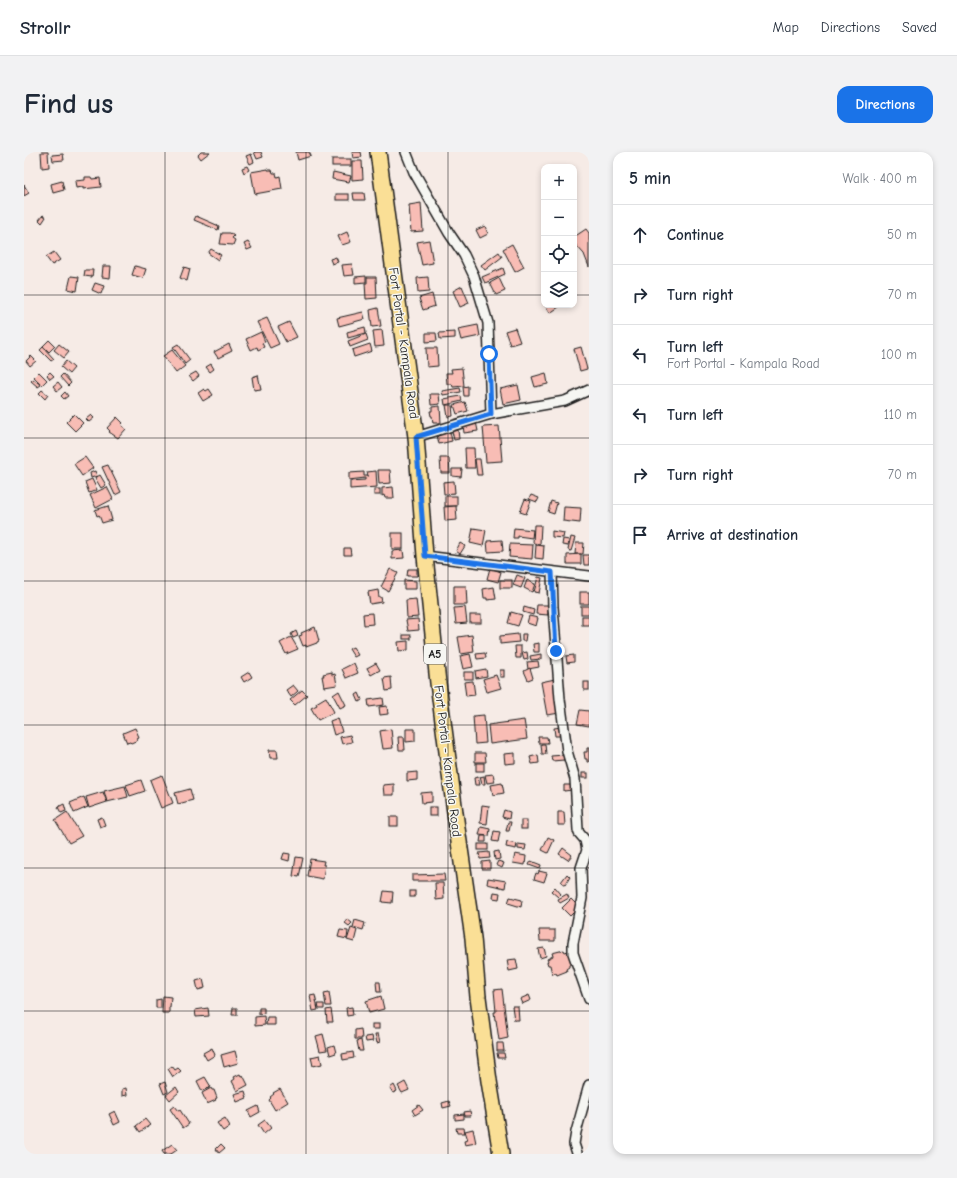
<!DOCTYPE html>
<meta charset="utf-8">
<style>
body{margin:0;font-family:"Comic Neue",sans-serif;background:#f2f2f3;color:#1f2937}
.controls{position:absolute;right:12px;top:12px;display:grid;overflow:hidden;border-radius:8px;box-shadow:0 2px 6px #0003}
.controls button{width:36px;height:36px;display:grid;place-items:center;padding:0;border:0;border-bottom:1px solid #e0e1e3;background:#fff;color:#1f2937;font:20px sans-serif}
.stop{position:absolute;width:12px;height:12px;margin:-9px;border:3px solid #1a73e8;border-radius:50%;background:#fff}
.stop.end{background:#1a73e8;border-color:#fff;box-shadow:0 1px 4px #0008}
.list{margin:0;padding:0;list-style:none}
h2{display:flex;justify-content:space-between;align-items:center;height:52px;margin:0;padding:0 16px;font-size:17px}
h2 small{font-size:13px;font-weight:400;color:#747a83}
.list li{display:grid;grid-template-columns:26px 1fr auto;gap:12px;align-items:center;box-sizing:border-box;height:60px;padding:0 16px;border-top:1px solid #e0e1e3}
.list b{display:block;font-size:15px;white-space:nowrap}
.list p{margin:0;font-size:13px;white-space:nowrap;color:#747a83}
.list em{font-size:13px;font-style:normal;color:#747a83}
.icon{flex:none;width:22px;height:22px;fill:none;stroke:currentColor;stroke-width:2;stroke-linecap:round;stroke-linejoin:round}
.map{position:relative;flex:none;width:565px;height:1002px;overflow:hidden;border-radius:12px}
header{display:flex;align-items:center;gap:24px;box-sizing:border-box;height:56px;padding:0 20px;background:#fff;border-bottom:1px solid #e0e1e3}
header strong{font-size:19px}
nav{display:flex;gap:22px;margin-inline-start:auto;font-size:14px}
.intro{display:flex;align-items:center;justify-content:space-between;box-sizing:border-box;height:96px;padding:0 24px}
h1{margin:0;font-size:28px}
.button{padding:10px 18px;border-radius:12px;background:#1a73e8;color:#fff;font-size:14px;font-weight:700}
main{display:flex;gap:24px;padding:0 24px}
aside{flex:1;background:#fff;border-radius:12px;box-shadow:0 2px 6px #0003}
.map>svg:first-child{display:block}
</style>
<header>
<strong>Strollr</strong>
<nav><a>Map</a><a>Directions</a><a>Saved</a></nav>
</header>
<div class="intro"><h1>Find us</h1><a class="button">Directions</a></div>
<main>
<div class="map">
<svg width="565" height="1002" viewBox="0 0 565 1002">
<rect width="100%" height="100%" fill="#f6ebe6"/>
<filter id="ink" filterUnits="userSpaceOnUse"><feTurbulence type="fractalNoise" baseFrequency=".025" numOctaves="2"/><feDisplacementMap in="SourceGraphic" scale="8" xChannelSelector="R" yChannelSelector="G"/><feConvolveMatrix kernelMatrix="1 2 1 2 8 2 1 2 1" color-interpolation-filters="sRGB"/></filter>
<g filter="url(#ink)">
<!-- building -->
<g fill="#f8bdb5" stroke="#1c1c1c">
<polygon points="17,0 24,0 25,15 18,16"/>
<polygon points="177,0 186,0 177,7 174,3"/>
<polygon points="230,0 237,0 239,5 233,7"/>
<polygon points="272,0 285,0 287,4 274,8"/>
<polygon points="328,0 337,0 338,5 329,6"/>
<polygon points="39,2 40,8 29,9 28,3"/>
<polygon points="227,2 230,10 226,12 222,4"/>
<rect x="308" y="7" width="19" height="7"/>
<polygon points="328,9 338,9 339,27 328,28"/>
<polygon points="223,14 225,18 220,21 218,16"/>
<polygon points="244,17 244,18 248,18 249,21 252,21 253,25 256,24 258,37 231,42 227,20"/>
<polygon points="309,20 327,24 325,30 308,27"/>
<polygon points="61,25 67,25 68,27 76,26 77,35 59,37 59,35 52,36 51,29 61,28"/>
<polygon points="38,29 40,38 29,41 27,32"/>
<polygon points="0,33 5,41 0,44"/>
<polygon points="329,41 340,41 341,48 330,48"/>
<rect x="312" y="42" width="13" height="6"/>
<polygon points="397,51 399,79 387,80 385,53"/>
<polygon points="19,63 22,65 18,71 15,68"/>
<polygon points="172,64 195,74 194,78 170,68"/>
<polygon points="461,74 464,82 456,86 452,78"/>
<polygon points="562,77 565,81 565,115 560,102 550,91 550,85"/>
<polygon points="323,80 327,90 318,93 314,84"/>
<polygon points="198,81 206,81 210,84 208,86 211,88 209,93 196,92"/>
<polygon points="405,88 409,111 398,113 393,90"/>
<polygon points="224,90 228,96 223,98 220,92"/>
<polygon points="488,92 500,115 491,120 479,97"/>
<polygon points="187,97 197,103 194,108 184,101"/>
<polygon points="30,100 36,108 28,113 22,105"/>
<polygon points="475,100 478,105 461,118 457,113"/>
<polygon points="312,105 314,110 308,112 306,107"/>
<polygon points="328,112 330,123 320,124 318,113"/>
<polygon points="79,114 87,114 86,126 78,125"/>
<polygon points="111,114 122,117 119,126 108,123"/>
<polygon points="160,115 166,117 163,129 156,126"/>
<polygon points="479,116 481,122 461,131 458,125"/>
<polygon points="61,118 69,118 68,125 60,124"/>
<polygon points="47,124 55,125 53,139 44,137"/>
<polygon points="342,124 342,130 331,131 331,125"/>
<polygon points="343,125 352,125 353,146 342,147 341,131 343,131"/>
<polygon points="404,125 405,140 394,141 393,126"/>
<polygon points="475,126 481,139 472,143 466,131"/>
<polygon points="71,131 80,134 77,142 68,138"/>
<polygon points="438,134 445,151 436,155 429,139"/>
<polygon points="408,142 411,154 399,158 395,146"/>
<polygon points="521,153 534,153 535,155 526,161"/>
<polygon points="354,156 357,174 348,175 346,158"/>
<polygon points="339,160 341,167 315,174 313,166"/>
<polygon points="243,166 255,192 246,196 233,170"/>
<polygon points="265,170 273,185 262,190 254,175"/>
<polygon points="454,173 456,184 437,188 434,177"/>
<polygon points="341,175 342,181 324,186 323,180"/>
<polygon points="491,176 496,190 486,193 481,179"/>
<polygon points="358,178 360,194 351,195 349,179"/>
<polygon points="237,180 241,190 238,191 240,195 234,198 233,195 227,198 222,187"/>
<polygon points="431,180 431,186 416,187 415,181"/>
<polygon points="402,181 412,181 413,189 402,190"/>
<polygon points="342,182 344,188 326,195 324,189"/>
<polygon points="25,188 31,194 25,200 19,194"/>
<polygon points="35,192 45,200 40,206 30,198"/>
<polygon points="154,192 166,208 161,212 149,195"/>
<polygon points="205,192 208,199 194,206 190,200"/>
<polygon points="346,192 348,199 330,205 328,198"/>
<polygon points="19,195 30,207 27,209 16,198"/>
<polygon points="557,195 563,217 556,219 550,197"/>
<polygon points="402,196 413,196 414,214 403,215"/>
<polygon points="148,198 161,214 152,221 139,204"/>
<polygon points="7,204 12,209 6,214 2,209"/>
<polygon points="42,209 50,216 45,222 37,215"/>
<polygon points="187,212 190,217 186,220 182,215"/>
<polygon points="438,216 440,234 429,235 428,232 423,232 422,221 428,221 427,217"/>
<polygon points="15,220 23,228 18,233 10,225"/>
<polygon points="26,220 30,224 26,227 23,223"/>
<polygon points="172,220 175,224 169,229 165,224"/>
<polygon points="522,221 524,232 511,235 508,225"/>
<polygon points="39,222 47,231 44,234 36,225"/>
<polygon points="234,223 237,237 230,238 228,225"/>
<polygon points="9,227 17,233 14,235 7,229"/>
<polygon points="34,230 38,235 33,239 29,234"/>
<polygon points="494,233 497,248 479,252 476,237"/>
<polygon points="444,234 444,244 440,244 439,235"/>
<polygon points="436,236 437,240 419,243 418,239"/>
<polygon points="180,237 182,239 185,237 189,243 179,249 174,241"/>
<polygon points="18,238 24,243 21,247 15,241"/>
<polygon points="41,240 44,244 40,247 37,244"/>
<polygon points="406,242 415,242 416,252 407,253"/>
<polygon points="437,244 438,249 421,253 420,247"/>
<polygon points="441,250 444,259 433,262 430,253"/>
<polygon points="422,253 428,253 429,264 424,265"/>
<polygon points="416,254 417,271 409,271 408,264 407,264 406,259 408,259 408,255"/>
<polygon points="50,262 59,271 51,279 42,270"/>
<polygon points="67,263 70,266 65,270 62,267"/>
<polygon points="93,265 99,271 97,273 102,277 94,286 85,280 86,279 83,276"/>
<polygon points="452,270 454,279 440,281 439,273"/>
<polygon points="475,274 478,309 462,310 459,275"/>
<polygon points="434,278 435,287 430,288 428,279"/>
<polygon points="426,280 428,289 415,292 413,283"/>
<polygon points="441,296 450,296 451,316 442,316"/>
<polygon points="61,305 69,316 58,324 50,312"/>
<polygon points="416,306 425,306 426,321 417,321"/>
<polygon points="451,307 456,307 458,323 453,323"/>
<polygon points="84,313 97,340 91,343 78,315"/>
<polygon points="428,317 438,317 437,325 428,324"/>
<polygon points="354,318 366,318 367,331 355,332"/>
<polygon points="71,319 73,324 67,326 66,321"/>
<polygon points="352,319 353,335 326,337 326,329 341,328 341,326 325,328 325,321 340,320 340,324 344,324 343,320"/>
<polygon points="76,323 82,333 77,336 71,326"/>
<polygon points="68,327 73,338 65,341 61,330"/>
<polygon points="430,329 431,341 420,342 419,330"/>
<polygon points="83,335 89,347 72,356 66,343"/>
<polygon points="369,335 370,346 361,346 360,343 358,344 358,336"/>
<rect x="350" y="337" width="6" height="6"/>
<polygon points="507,343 515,346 513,350 505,347"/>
<rect x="421" y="344" width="12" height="10"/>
<polygon points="501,347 507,349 502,362 496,360"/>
<polygon points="527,349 533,351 530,362 524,360"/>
<polygon points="84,354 88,368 78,371 75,363 73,364 71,358"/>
<polygon points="432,354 433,368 421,369 420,355"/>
<polygon points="540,355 557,356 556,371 539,369"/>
<polygon points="510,373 517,373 516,392 509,391"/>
<polygon points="449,376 462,378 459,394 446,391"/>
<polygon points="490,376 509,378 508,386 494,384 494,386 489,386"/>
<polygon points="528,379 540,381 539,386 528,385"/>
<rect x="368" y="381" width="11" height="16"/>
<polygon points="547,385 551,386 547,399 544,398"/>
<polygon points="539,387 545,388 544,394 538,393"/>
<polygon points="478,388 479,399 464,400 463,389"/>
<polygon points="436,391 441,394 436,402 432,399"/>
<polygon points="552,391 560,391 559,402 551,402"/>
<polygon points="486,392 509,393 508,407 485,405"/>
<polygon points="512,393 520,394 519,407 511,406"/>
<polygon points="320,396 326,396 327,403 320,403"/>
<polygon points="379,398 380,406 368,407 368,399"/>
<polygon points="557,402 557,412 543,412 543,403"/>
<polygon points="559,403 565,403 565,413 560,413"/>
<polygon points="466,416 477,420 474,430 463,427"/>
<polygon points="366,417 374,421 364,439 357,435"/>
<polygon points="384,417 393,417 393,424 383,424"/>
<polygon points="493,423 501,426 497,436 489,433"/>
<polygon points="514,425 518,426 515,441 510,440"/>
<polygon points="380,428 392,429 392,437 380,437"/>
<rect x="476" y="428" width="12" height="8"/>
<polygon points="503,428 511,432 508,440 500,436"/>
<polygon points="430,434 442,434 443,453 430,453"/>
<polygon points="470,435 472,447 463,448 463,446 460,446 459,437"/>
<polygon points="354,438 355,445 357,445 358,450 346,452 344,440"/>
<rect x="556" y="440" width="9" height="12"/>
<polygon points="392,447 394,465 383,466 382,448"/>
<polygon points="513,453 524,453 524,463 512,462"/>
<rect x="557" y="454" width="8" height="8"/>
<polygon points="441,455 443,471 432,472 430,456"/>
<polygon points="500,455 510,458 509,463 499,460"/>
<polygon points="487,460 498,463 494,474 484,471"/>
<polygon points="348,461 349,472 340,473 339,462"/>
<rect x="446" y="463" width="11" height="8"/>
<polygon points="505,464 514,466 512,474 503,471"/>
<rect x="558" y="464" width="7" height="9"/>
<polygon points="394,467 395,478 384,479 382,468"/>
<polygon points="291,475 295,489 293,490 293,491 282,495 282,493 279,494 275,484 278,483 277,481"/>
<polygon points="272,479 274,484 269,486 267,482"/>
<polygon points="494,482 495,490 476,492 476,484"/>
<polygon points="498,482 502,482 501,489 498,489"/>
<rect x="379" y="483" width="8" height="4"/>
<polygon points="448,483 450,500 437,502 434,485"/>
<polygon points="267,485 274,497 262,502 256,491"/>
<polygon points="384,489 384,498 375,499 374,490"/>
<polygon points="515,491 515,500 510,500 509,492"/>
<polygon points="491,494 497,494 497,506 492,506"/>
<polygon points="329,495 334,503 330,505 325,497"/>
<polygon points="503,500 504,507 500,508 498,501"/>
<polygon points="461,501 462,506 453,507 452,502"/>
<polygon points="446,502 449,515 439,517 436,504"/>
<polygon points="517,502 517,507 507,508 506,504"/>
<polygon points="550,503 550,510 543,511 542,504"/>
<polygon points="514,509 515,515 504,517 503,510"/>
<polygon points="330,511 334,521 322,526 318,517"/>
<polygon points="352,511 356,518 347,523 343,516"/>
<polygon points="506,516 509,526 504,528 500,519"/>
<polygon points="462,517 463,524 452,526 451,519"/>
<rect x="476" y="518" width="4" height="7"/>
<polygon points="225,520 228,525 220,530 217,525"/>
<polygon points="308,520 308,523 311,522 313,533 300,535 298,524 300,524 299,522"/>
<rect x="440" y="520" width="9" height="7"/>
<polygon points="472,523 477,536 463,540 459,527"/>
<polygon points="367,525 368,538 362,539 360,526"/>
<polygon points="531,527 536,561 523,563 517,530"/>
<polygon points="449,529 451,543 442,544 440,530"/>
<rect x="560" y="530" width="5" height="8"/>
<polygon points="269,533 274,539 267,545 262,538"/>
<polygon points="278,538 283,543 271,553 266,548"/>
<polygon points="315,539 322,553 316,556 309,543"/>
<polygon points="335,541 338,548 335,550 332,543"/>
<polygon points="302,545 310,560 294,568 287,556 293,553 292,551"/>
<polygon points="359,546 360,553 345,555 344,548"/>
<polygon points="363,554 364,562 356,563 355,555"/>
<polygon points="556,558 565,559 565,574 553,572"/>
<polygon points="460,563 462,591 451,592 449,564"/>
<polygon points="314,566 318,580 310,583 306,569"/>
<polygon points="500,568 503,587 466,592 464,573"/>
<polygon points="538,575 539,584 531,584 530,576"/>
<polygon points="111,576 115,585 113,586 114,588 107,591 106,590 103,591 99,581"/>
<polygon points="367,577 369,596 359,597 356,579"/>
<polygon points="382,577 391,577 391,589 382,590"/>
<polygon points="326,583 328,590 318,592 316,585"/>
<polygon points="374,585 380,585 381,598 375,598"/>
<polygon points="514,585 523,585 524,591 515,591"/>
<polygon points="517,592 521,592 522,602 518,602"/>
<polygon points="563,596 565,596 565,610 563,610 563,607 561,607 560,600 563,600"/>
<polygon points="245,598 253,598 254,606 246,606"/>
<polygon points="451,601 461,601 462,610 451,610"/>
<polygon points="491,601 491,611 481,612 480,602"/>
<polygon points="514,603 515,611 508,612 506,605"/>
<polygon points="540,603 540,608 528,609 527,604"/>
<rect x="452" y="611" width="8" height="8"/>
<polygon points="393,620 393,628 383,629 383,621"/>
<rect x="558" y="621" width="6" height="5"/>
<polygon points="469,622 471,630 463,631 461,623"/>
<polygon points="138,623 149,651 137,656 126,628"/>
<polygon points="460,624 461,632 458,632 456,625"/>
<polygon points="454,625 456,633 451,633 450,626"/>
<polygon points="117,628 121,639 106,644 102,633"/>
<polygon points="478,631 480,641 469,643 467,633"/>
<polygon points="370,632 370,643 360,643 359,633"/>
<polygon points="540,633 548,633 548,638 540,639"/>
<polygon points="101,634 104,645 83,650 80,639"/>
<polygon points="166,637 169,648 154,652 151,641"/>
<polygon points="79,640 83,650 65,656 62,645"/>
<polygon points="408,640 408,650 398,651 397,641"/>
<polygon points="60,645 64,655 50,661 46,651"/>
<polygon points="40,652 42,659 37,661 34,655"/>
<polygon points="458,653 465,654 463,672 456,671"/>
<rect x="405" y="655" width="8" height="9"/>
<polygon points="480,658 486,660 485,667 478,665"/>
<polygon points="43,660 58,684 45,691 31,668"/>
<polygon points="534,660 540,660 541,673 534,673"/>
<polygon points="78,665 81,673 76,675 73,667"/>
<rect x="366" y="665" width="8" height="9"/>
<rect x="497" y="668" width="6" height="9"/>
<polygon points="484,670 487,670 485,679 482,679"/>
<polygon points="457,675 466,677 465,684 455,683"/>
<polygon points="470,679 476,680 474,690 468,689"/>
<polygon points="457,684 462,684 462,690 456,690"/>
<polygon points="524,685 530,688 524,701 518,698"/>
<polygon points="483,690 493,692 492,697 482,695"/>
<rect x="454" y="692" width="10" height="6"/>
<polygon points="494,692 502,693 501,698 494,697"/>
<polygon points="539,696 548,703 544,708 535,702"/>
<polygon points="475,699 476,707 471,708 470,700"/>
<polygon points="465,700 466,706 456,707 455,701"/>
<polygon points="260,701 266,702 265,709 258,707"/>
<polygon points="491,702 502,704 501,713 489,711"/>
<polygon points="272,705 279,706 275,725 269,724"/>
<polygon points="286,707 300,709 299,713 301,713 299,727 283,724"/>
<polygon points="466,709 466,717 458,717 458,710"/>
<polygon points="474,709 480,711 478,716 472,713"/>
<polygon points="507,709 517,713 516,717 505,713"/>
<polygon points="515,719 523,721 520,730 510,727 512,721 514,722"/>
<polygon points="420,722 421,729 388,729 388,723"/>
<polygon points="543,722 546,725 541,733 537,730"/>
<polygon points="464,726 482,729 481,736 463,732"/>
<polygon points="411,731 419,731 420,747 412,748"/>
<polygon points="531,735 537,742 534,745 527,739"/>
<polygon points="360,739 369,740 368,751 358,750"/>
<rect x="386" y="739" width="5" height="6"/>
<polygon points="470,740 476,741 475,747 469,746"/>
<polygon points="543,742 545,746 536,751 534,747"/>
<polygon points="486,745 498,748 497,755 484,751"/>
<polygon points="547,747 555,755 546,764 538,756"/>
<polygon points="323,767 328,771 325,774 321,771"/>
<polygon points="331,768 341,771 339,778 329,775"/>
<polygon points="327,776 333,778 330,790 323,788"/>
<polygon points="316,778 324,779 323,787 314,785"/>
<polygon points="515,778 531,778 531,789 516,789"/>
<polygon points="520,796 522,804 516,806 514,797"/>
<polygon points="540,798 541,800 544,799 549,811 545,813 545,815 542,817 543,819 533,823 532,821 528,822 526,813 524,813 523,810 524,809 523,807 529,804 528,801"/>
<polygon points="492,807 494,817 485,819 483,808"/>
<polygon points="179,827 181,836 174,838 172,829"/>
<polygon points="352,830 356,830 357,840 353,840"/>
<polygon points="478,837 484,886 475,888 472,868 471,868 470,860 472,860 470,838"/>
<polygon points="305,840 307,854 302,854 300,841"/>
<polygon points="291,843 294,858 289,859 286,844"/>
<polygon points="505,843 507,848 498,852 496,847"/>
<polygon points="139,844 147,845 146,855 145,855 145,861 138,861"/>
<polygon points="357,844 360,857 345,861 342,849"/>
<polygon points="137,847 137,856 132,856 132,848"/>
<polygon points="294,852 300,852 300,857 295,857"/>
<polygon points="488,854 494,854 495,868 490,868"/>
<polygon points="328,855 329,863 323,864 322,856"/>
<polygon points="184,856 185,864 172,865 171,858"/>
<polygon points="209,856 213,856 213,863 208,863"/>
<polygon points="235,856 240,856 240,861 235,862"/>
<polygon points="307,857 309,870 303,870 302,858"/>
<polygon points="240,864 241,873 231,874 231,865"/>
<polygon points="243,865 251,865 251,873 242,873"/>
<rect x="348" y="872" width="7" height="5"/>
<polygon points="337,877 338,887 331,887 331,878"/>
<polygon points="299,882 303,898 296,899 292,884"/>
<polygon points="351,882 354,882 356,890 353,891"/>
<polygon points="348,884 349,889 342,890 341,885"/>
<polygon points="337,888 339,899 335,899 333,889"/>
<polygon points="473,891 479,891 480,899 473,899"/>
<polygon points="310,893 312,901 306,903 304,895"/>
<polygon points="188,896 191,903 183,908 179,901"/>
<polygon points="211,899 214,911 200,915 197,903"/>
<polygon points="329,900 330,906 319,908 318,902"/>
<polygon points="473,901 480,901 481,906 474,906"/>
<polygon points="296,903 298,912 289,914 287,905"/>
<polygon points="148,914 151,918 154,916 157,919 149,925 144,917"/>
<polygon points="216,922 217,924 219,923 224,933 213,939 208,929 211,927 210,925"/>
<polygon points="181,925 187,935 178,939 173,929"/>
<polygon points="141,930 144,940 140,942 136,932"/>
<polygon points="381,930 385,938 378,941 374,934"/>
<polygon points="370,933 373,939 369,941 366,936"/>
<polygon points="152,935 155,940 146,948 142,943"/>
<polygon points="102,936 103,943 98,944 98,937"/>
<polygon points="187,936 188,938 190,938 193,946 191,947 192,948 183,952 178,941"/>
<polygon points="256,937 264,950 251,958 245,948 247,946 246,945 250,942 249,941"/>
<polygon points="221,939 223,946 213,950 210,942"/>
<polygon points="425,949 427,954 419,956 418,951"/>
<polygon points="395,953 399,958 391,963 388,958"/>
<polygon points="150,954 154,959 156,958 165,972 159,976 146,957"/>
<polygon points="234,954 236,960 227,965 224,959"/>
<polygon points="91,959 96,970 90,973 85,962"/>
<polygon points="446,959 447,964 441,964 440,960"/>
<polygon points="440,962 440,967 431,968 431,963"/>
<polygon points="201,966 206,974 199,979 193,971"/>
<polygon points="121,967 126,973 116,980 112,974"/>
<polygon points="241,968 247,976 240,982 234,973"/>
<polygon points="432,976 440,976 441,981 433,981"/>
<polygon points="449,977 452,991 441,993 440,989 444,988 441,979"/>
<polygon points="148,992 153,998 147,1002 140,1002 138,999"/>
<polygon points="197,992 201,996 195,1001 192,997"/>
</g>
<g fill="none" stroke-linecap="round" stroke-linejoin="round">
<defs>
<g id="minor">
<polyline points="382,0 390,20 425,81 440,103 450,124 464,171 467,262"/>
<polyline points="392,285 467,262 541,249 565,238"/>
<polyline points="401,404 565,424"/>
<polyline points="528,420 529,455 536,547 543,599 551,627 554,678 555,681 561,688 563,698 557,716 558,746 549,791 549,801 565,847"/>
<polyline points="553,1001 550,992 552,980 565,933"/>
</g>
<polyline id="primary" points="354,0 392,285 401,404 414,531 433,676 449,786 454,845 465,929 477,1002"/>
</defs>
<!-- minor casing -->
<use href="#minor" stroke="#1c1c1c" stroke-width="12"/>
<!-- primary casing -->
<use href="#primary" stroke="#1c1c1c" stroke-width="18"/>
<!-- minor -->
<use href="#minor" stroke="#f6f6f2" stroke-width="9"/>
<!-- primary -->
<use href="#primary" stroke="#fadf96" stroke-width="15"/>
</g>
</g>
<g fill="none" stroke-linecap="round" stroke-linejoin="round" filter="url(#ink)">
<!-- route -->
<polyline stroke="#1a73e8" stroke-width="5" points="465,202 467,262 392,285 401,404 528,420 532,499"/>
</g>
<!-- grid -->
<path fill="none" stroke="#1c1c1c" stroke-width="1" stroke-opacity="0.55" d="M141,0v1002M282,0v1002M424,0v1002M0,143h520M550,143h15M0,286h565M0,429h565M0,573h565M0,716h565M0,859h565"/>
<g text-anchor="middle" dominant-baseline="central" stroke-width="3" stroke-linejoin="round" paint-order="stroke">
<!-- shield labels -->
<rect fill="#f6f6f2" stroke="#5d5d5c" stroke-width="1" x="400" y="492" width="22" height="20" rx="3"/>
<g font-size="12" font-weight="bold" fill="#1c1c1c">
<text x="411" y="502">A5</text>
</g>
<!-- street labels -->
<g font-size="13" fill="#1c1c1c" stroke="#f6f6f2">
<text transform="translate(380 191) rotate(82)">Fort Portal - Kampala Road</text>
<text transform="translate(424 609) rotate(83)">Fort Portal - Kampala Road</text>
</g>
</g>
</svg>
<div class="controls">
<button>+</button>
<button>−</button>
<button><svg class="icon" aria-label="locate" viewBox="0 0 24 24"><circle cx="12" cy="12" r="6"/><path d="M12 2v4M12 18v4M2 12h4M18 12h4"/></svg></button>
<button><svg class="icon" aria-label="layers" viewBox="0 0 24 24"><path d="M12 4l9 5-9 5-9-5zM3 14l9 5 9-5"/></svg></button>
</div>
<div class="stop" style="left:465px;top:202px"></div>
<div class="stop end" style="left:532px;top:499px"></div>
</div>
<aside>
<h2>5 min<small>Walk · 400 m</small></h2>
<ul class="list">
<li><svg class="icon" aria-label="ahead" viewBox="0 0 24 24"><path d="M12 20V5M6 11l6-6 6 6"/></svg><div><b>Continue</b></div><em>50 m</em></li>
<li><svg class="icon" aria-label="right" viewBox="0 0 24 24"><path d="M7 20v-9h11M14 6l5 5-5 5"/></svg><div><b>Turn right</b></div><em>70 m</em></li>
<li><svg class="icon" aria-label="left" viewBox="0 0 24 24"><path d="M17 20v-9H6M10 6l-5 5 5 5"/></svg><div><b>Turn left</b><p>Fort Portal - Kampala Road</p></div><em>100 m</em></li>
<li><svg class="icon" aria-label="left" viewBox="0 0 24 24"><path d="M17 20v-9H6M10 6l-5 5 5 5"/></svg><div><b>Turn left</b></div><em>110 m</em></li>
<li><svg class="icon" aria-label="right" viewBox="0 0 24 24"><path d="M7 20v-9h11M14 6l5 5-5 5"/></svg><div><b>Turn right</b></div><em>70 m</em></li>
<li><svg class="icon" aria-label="arrive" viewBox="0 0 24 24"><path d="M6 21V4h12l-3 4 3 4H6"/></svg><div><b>Arrive at destination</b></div></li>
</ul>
</aside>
</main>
